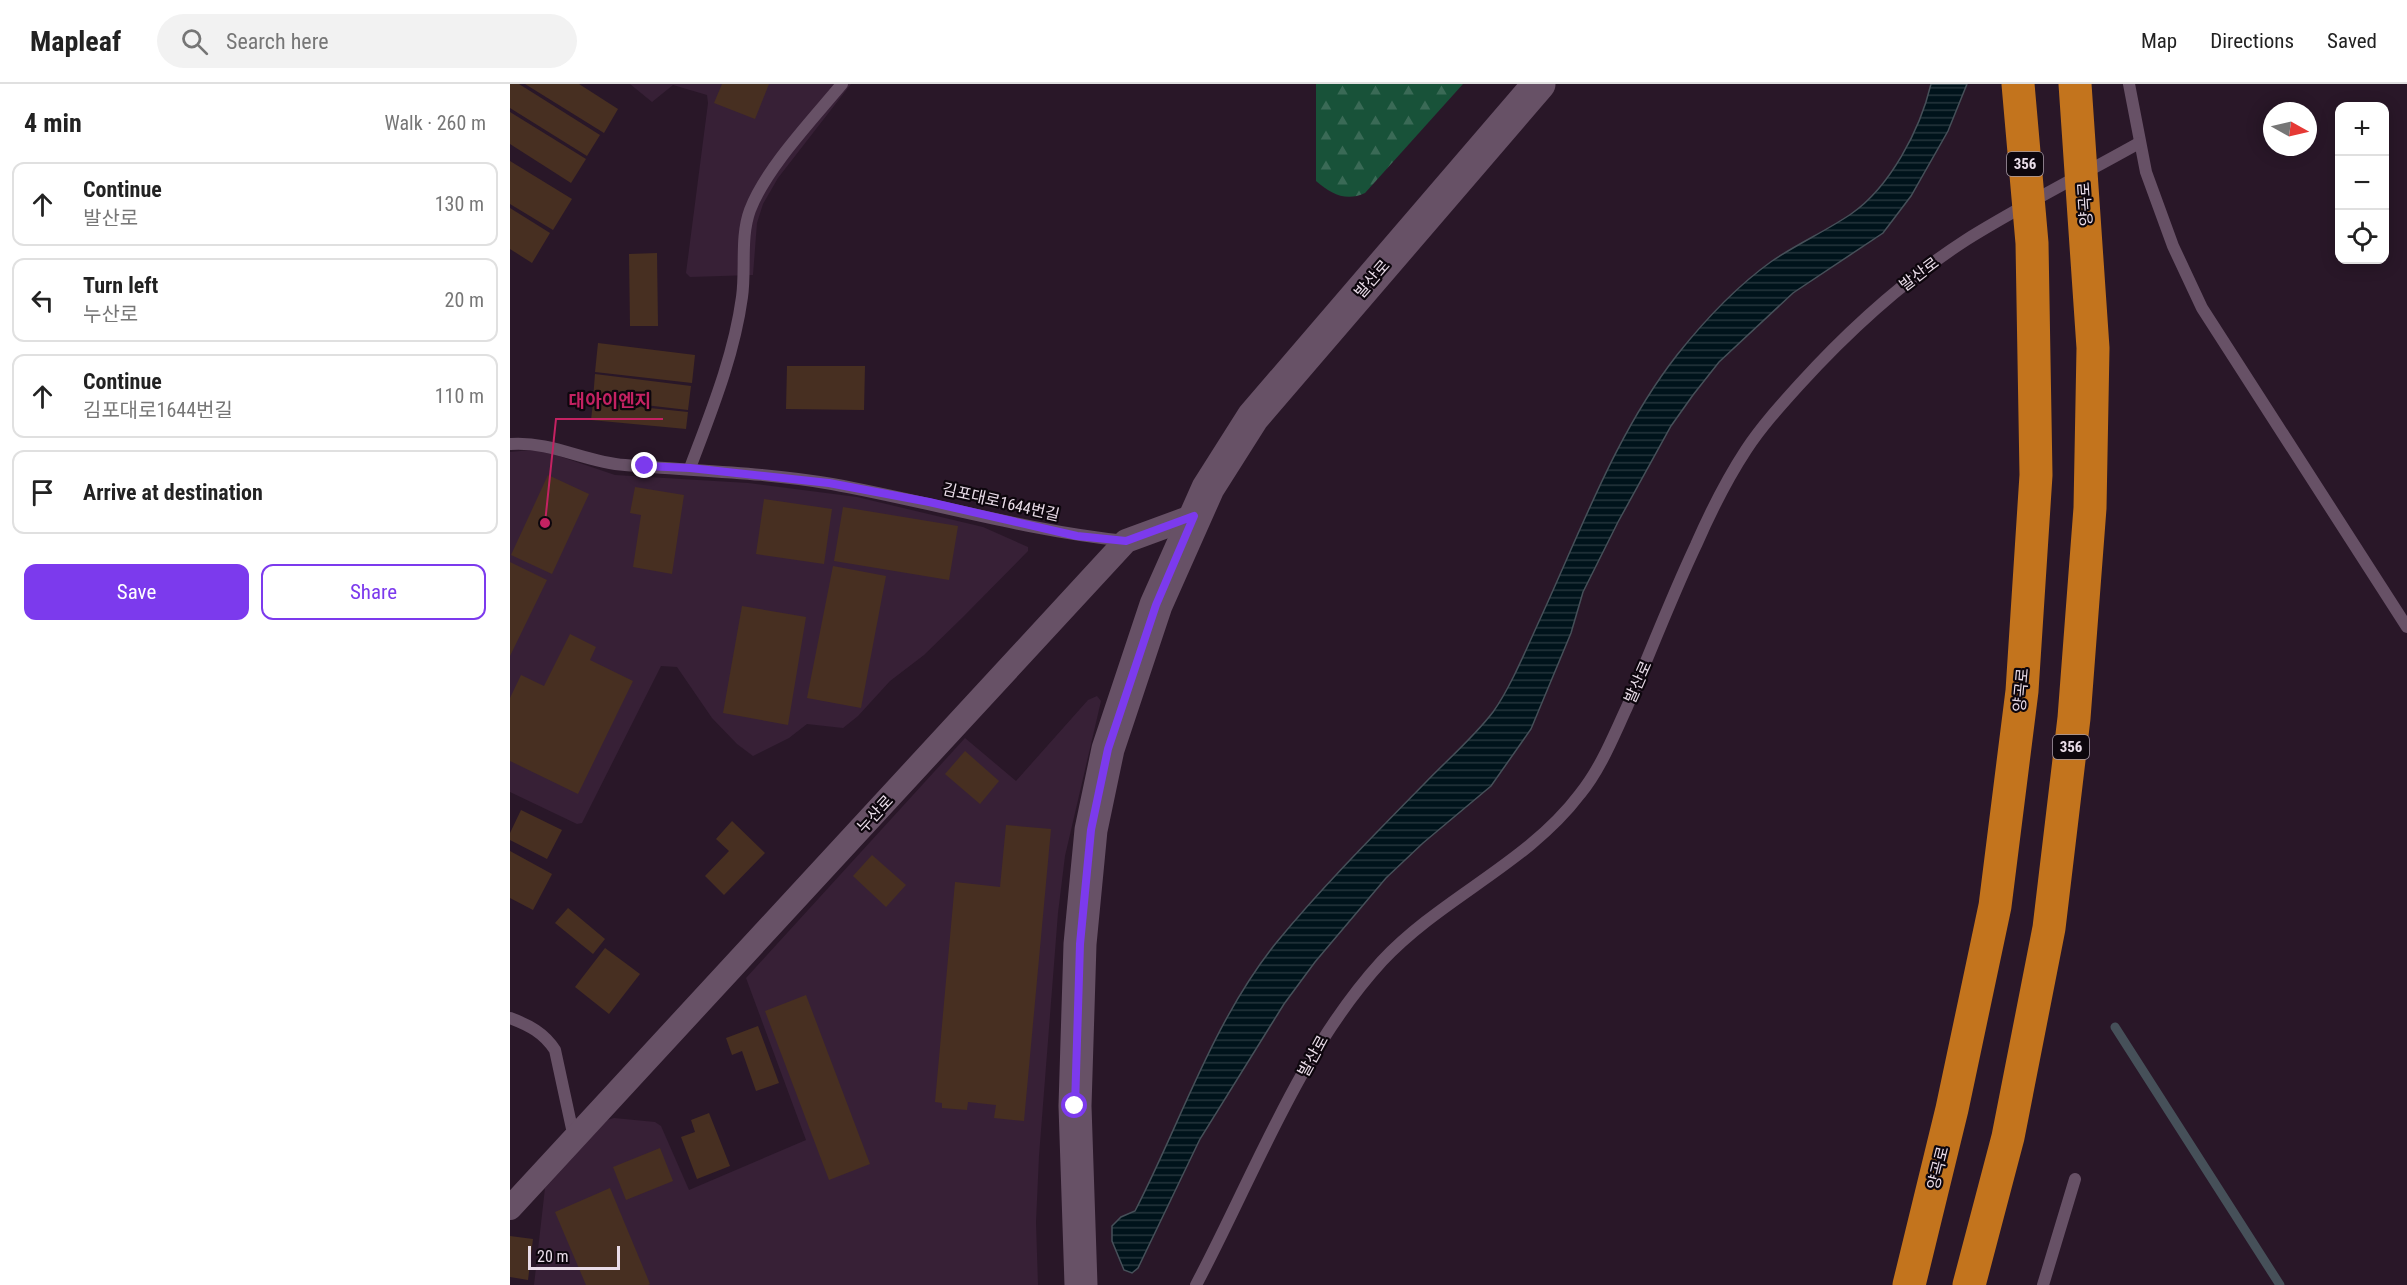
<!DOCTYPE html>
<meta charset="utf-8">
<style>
body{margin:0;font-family:"Roboto Condensed","Noto Sans KR",sans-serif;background:#f2f2f2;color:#222}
.controls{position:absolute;right:18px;top:18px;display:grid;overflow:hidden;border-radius:12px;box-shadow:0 3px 15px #0003}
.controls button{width:54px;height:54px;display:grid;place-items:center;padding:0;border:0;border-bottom:2px solid #e0e0e0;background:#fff;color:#222;font:30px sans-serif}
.compass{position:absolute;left:1753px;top:18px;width:54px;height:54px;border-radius:50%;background:#fff;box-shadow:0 3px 15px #0003;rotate:98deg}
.scale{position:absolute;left:18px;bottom:15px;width:92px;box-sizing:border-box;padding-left:6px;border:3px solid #eadde9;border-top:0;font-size:16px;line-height:21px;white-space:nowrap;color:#eadde9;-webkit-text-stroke:4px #0d060d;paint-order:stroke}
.stop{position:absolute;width:18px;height:18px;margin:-14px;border:4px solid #7c3aed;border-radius:50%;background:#fff}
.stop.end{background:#7c3aed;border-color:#fff;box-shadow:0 2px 6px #0008}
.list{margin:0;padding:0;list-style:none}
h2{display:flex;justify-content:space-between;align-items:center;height:78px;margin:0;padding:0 24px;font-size:26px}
h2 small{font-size:20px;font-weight:400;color:#767676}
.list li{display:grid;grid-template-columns:39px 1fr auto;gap:18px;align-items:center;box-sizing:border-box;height:84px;margin:0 12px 12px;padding:0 12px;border:2px solid #e0e0e0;border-radius:12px}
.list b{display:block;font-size:22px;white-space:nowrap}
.list p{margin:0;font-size:20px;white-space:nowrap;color:#767676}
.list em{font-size:20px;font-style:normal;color:#767676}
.actions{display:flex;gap:12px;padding:18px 24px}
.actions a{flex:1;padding:14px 0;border:2px solid #7c3aed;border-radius:12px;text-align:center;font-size:21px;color:#7c3aed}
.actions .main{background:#7c3aed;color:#fff}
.icon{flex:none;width:33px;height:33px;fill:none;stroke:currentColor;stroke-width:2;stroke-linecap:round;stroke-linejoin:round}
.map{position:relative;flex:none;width:1897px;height:1201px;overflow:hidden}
header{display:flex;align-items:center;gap:36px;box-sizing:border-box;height:84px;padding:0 30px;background:#fff;border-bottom:2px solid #e0e0e0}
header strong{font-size:28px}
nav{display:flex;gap:33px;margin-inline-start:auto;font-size:21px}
.search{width:420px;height:54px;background:#f2f2f2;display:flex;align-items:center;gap:15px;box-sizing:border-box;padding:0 21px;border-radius:33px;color:#767676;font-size:22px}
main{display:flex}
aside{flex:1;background:#fff}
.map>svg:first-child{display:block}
</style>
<header>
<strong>Mapleaf</strong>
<div class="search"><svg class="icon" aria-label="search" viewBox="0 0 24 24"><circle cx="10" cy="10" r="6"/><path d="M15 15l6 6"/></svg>Search here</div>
<nav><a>Map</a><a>Directions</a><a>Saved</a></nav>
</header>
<main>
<aside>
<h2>4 min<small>Walk · 260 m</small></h2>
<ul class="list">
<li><svg class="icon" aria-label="ahead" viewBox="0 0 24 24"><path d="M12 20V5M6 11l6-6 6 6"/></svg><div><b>Continue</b><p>발산로</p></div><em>130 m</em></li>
<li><svg class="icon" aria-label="left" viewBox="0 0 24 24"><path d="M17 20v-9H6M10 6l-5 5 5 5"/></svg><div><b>Turn left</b><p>누산로</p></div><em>20 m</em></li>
<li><svg class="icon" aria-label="ahead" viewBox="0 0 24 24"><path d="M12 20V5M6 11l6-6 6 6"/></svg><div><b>Continue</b><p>김포대로1644번길</p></div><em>110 m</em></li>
<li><svg class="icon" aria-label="arrive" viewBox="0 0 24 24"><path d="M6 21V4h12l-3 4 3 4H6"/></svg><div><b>Arrive at destination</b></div></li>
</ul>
<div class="actions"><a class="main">Save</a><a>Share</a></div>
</aside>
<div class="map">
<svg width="1897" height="1201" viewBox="0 0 1897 1201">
<defs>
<pattern id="forest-firs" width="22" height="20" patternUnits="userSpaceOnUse" patternTransform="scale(1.5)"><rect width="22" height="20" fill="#185239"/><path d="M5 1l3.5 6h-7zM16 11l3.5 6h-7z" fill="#3a6a56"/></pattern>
<pattern id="water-rules" width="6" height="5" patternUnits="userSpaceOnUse" patternTransform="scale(1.5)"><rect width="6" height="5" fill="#00131b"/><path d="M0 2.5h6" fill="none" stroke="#25353c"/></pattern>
</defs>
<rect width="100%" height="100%" fill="#291728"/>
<!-- built -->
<g fill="#372036">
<polygon points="120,0 341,0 268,94 253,120 247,139 243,191 180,193 176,189 198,19 197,11 163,1 142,18"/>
<polygon points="21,366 34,367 105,391 238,399 347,413 473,443 518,463 518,467 453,533 414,571 380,597 348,632 333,644 297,640 279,654 243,672 227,660 202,634 167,583 151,582 72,739 67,740 0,708 0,368"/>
<polygon points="587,612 591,617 555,772 548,829 529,1072 526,1138 528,1201 24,1201 35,1104 97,1036 104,1034 145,1038 151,1042 179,1106 296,1056 236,894 455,654 506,697 578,616"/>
</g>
<!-- forest -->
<path fill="url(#forest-firs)" d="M806,0h147l-98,109c-19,9 -34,1 -49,-12z"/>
<!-- water -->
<path fill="url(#water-rules)" stroke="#465059" stroke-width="1.5" d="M1421,0h36l-19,47 -37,65 -28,37 -90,60 -74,69 -26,33 -22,31 -53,96 -35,70 -12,41 -40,96 -40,57 -68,57 -37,35 -71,84 -31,42 -84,135 -62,129 -6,5 -8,-3 -12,-29v-15l9,-9 14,-6c46,-89 77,-188 141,-268 46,-56 98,-108 149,-160 22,-23 49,-46 68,-71 18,-25 35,-67 48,-95 41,-89 75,-184 136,-262 27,-34 60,-69 95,-94 25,-17 54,-30 79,-47 39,-27 69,-84 80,-130z"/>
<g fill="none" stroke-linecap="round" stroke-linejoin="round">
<!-- stream -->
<polyline stroke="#465059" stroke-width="9" points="1605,943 1770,1201"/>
</g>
<!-- building -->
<g fill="#472f21">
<polygon points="0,0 9,0 90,51 77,72 0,24"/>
<polygon points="15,0 69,0 108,25 94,49"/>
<polygon points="212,0 259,0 245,35 204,19"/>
<polygon points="0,28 76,75 61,99 0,60"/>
<polygon points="0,77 62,115 43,146 0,120"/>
<polygon points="0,124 40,149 22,179 0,165"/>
<polygon points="147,169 148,242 120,242 119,170"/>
<polygon points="88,259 185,271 182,299 85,288"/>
<polygon points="277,282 355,282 354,326 276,325"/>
<polygon points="85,290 181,302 178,326 83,315"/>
<polygon points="83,318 178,328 176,345 81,336"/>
<polygon points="38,391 79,410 42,490 1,471"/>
<polygon points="125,403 174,411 162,490 123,483 131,431 120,429"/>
<polygon points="254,415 322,425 314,480 246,470"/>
<polygon points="333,423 448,442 439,496 324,477"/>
<polygon points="0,478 37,496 0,572"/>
<polygon points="323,482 376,492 351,624 297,614"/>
<polygon points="232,522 296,533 278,641 213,629"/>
<polygon points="60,550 86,563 80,576 123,597 68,710 0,677 0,614 11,591 34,602"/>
<polygon points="455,667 489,697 470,720 435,690"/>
<polygon points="11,726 52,746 37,775 0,756 0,749"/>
<polygon points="222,737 255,769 214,811 195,792 219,767 206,755"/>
<polygon points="496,741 541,745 514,1037 484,1034 486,1021 458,1018 457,1026 432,1024 432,1019 425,1018 445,798 490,803"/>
<polygon points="0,767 42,790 23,826 0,814"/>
<polygon points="362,771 396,801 376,823 343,792"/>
<polygon points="58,824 95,855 83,870 45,839"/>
<polygon points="95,864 130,890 99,930 65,903"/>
<polygon points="296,911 360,1080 319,1096 255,927"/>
<polygon points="248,942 269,999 246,1007 232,967 222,971 216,954"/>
<polygon points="199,1029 220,1082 187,1095 171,1053 185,1048 181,1036"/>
<polygon points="150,1064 163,1097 116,1116 103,1083"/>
<polygon points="100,1104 140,1200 138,1201 76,1201 45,1128"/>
<polygon points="0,1152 23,1155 18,1196 0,1193"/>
</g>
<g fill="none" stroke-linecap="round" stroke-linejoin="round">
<!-- lane -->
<g stroke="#675166" stroke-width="12">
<polyline points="1619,0 1636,88 1663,162 1692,224 1897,543"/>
<path d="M0,360c43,-3 74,18 115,21 69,6 139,7 207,19 99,18 195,47 294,57"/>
<path d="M180,384c21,-56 44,-112 52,-171 4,-28 -2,-60 8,-87 16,-42 63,-91 92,-126"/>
<path d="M0,934c19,7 34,15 45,32l19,88"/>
<path d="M686,1201c58,-109 102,-232 186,-324 60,-64 145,-97 198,-167 21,-26 33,-57 47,-87 23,-54 44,-109 69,-162 14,-32 31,-66 50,-95 15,-23 34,-44 53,-65 50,-55 105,-105 167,-145 56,-35 116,-65 173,-97"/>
<polyline points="1533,1201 1565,1095"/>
</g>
<!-- street -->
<polyline stroke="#675166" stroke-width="24" points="0,1124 616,457 684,432"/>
<!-- secondary -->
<polyline stroke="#675166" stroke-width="33" points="571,1201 565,1022 570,860 581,746 598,665 646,521 698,404 743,333 1029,0"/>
<!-- highway -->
<g stroke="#c3741d" stroke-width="33">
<polyline points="1399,1201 1442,1025 1485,822 1512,607 1526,391 1522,159 1508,0"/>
<polyline points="1459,1201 1498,1053 1539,844 1564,634 1580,424 1583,264 1565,0"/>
</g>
</g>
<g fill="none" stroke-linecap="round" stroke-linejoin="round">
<!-- route -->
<polyline stroke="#7c3aed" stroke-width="8" points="135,382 180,384 319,399 419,418 567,452 616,457 684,432 646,521 598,665 581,746 570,860 565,1022"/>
</g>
<g text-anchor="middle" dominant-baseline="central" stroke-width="4.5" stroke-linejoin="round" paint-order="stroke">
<!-- shield labels -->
<g fill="#0d060d" stroke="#a89ca7" stroke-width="1.5">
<rect x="1497" y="68" width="36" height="24" rx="4.5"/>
<rect x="1543" y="651" width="36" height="24" rx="4.5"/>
</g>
<g font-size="15" font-weight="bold" fill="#eadde9">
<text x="1515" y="80">356</text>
<text x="1561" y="663">356</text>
</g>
<!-- street labels -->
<g font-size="16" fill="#eadde9" stroke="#0d060d">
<text transform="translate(1575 120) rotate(-94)">양곡로</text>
<text transform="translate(1409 190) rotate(-37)">발산로</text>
<text transform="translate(862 195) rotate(-49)">발산로</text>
<text transform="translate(491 418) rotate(13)">김포대로1644번길</text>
<text transform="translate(1128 598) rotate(-66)">발산로</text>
<text transform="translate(1511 606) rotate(-85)">양곡로</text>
<text transform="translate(365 730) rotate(-47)">누산로</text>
<text transform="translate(803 972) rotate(-61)">발산로</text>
<text transform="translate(1428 1084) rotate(-76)">양곡로</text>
</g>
</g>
<!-- callouts -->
<path fill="none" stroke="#c42262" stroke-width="2" d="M35 439L46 335H153"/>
<circle fill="#c42262" stroke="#0d060d" stroke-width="2" cx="35" cy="439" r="6"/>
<g font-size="18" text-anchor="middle" font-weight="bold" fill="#c42262" stroke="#0d060d" stroke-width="4.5" stroke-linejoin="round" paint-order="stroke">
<text x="100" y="323">대아이엔지</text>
</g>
</svg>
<div class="controls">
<button>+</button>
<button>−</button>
<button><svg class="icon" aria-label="locate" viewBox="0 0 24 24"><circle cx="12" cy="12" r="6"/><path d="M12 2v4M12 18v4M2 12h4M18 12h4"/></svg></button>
</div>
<svg class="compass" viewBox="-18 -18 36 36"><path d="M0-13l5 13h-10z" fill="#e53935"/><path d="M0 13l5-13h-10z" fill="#767676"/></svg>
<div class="scale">20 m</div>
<div class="stop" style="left:565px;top:1022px"></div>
<div class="stop end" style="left:135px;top:382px"></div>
</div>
</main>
